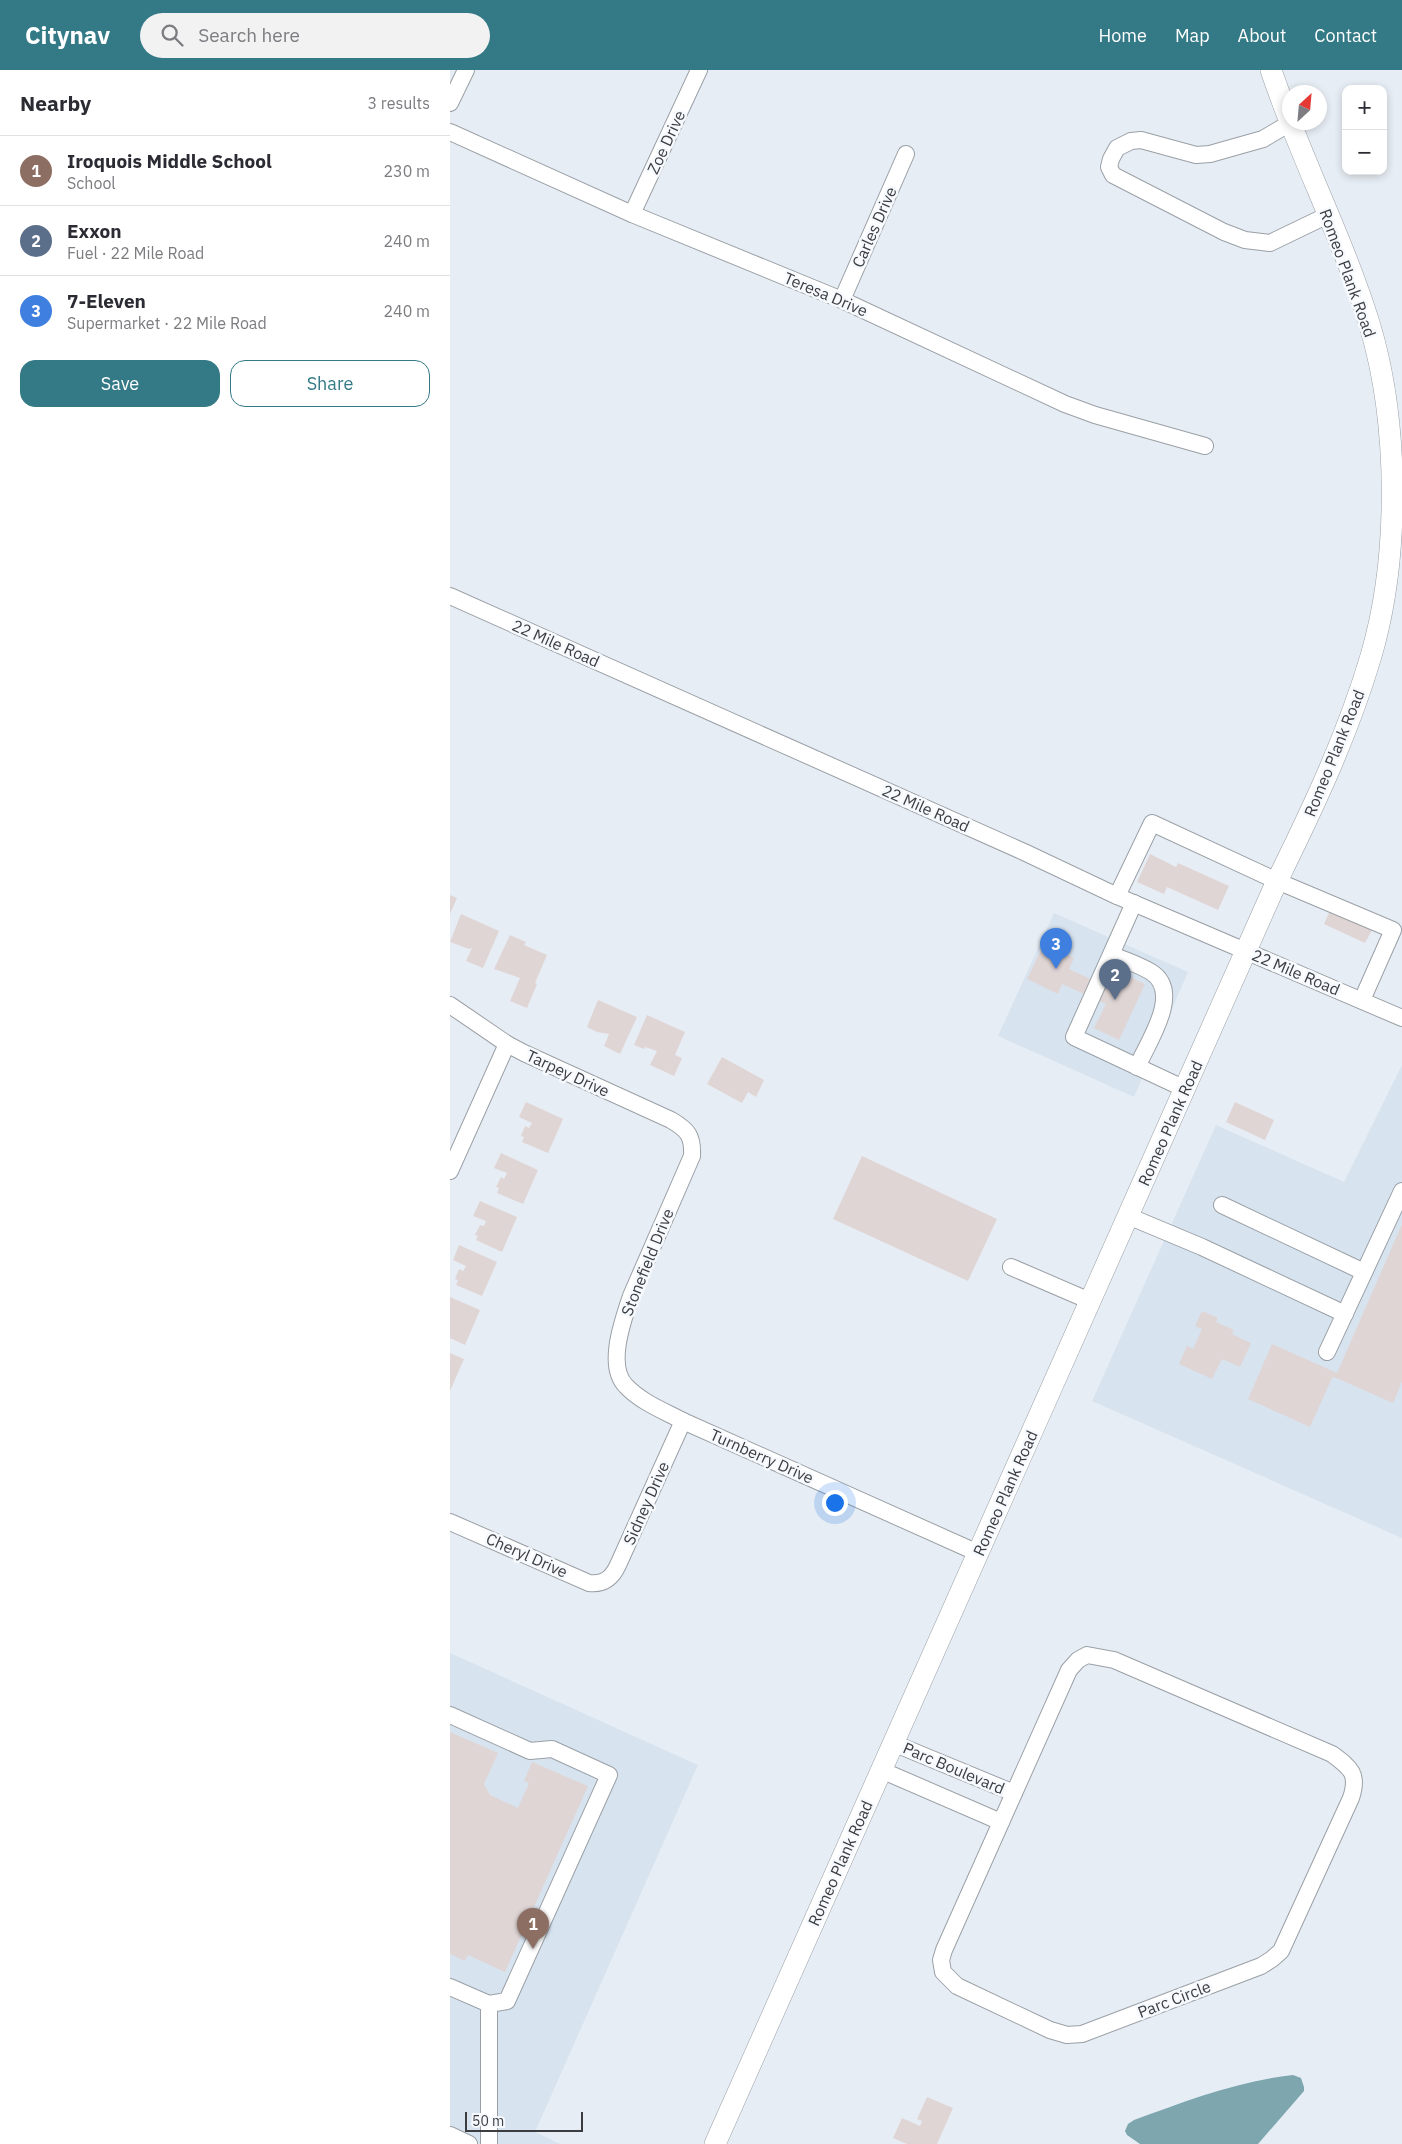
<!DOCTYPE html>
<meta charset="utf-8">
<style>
body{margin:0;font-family:"IBM Plex Sans",sans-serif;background:#f2f2f3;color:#2b2b33}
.controls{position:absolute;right:15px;top:15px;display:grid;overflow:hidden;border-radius:10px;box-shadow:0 2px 8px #0003}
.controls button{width:45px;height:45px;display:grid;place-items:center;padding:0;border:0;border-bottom:1px solid #e1e1e2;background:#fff;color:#2b2b33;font:25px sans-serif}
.compass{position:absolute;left:832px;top:15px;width:45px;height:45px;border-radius:50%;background:#fff;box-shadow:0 2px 8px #0003;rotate:26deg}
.scale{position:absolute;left:15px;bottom:12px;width:118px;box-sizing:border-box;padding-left:5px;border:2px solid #3b3d40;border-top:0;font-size:14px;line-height:18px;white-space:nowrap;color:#3b3d40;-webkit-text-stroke:4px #f6fafe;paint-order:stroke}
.you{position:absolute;left:384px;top:1432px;width:18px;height:18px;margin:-12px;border:4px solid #fff;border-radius:50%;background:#1a73e8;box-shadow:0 0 0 8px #1a73e833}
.badge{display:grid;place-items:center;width:32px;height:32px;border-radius:50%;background:#337986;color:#fff;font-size:16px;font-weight:700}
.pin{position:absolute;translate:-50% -41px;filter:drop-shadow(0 1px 2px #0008)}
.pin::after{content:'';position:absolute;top:26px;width:18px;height:15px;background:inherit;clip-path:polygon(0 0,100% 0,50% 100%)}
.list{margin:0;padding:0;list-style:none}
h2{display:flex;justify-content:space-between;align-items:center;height:65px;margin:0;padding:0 20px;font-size:21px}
h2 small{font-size:16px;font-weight:400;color:#7c7c81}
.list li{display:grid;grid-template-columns:32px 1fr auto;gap:15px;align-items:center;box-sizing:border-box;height:70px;padding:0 20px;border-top:1px solid #e1e1e2}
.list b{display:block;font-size:19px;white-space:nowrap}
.list p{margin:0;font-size:16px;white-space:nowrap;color:#7c7c81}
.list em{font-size:16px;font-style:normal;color:#7c7c81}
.actions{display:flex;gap:10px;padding:15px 20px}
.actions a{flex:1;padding:11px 0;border:1px solid #337986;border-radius:15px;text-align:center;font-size:18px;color:#337986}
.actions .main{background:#337986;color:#fff}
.icon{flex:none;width:28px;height:28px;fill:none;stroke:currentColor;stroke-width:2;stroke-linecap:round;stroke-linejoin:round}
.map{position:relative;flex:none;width:952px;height:2074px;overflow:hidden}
header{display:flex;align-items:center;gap:30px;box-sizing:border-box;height:70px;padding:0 25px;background:#337986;color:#fff}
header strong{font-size:24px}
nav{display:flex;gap:28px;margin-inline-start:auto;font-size:18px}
.search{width:350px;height:45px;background:#f2f2f3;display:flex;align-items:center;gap:12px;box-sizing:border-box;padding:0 18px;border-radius:28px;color:#7c7c81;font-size:19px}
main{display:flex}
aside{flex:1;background:#fff}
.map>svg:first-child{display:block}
</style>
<header>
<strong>Citynav</strong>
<div class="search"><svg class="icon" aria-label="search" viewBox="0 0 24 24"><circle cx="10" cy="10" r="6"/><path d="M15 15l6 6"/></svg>Search here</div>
<nav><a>Home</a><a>Map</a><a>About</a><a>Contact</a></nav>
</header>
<main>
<aside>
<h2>Nearby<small>3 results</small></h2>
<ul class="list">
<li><span class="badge" style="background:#8d6e63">1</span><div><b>Iroquois Middle School</b><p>School</p></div><em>230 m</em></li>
<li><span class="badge" style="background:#5c6f8a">2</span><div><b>Exxon</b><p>Fuel · 22 Mile Road</p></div><em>240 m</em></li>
<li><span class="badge" style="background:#3f7fe0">3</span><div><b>7-Eleven</b><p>Supermarket · 22 Mile Road</p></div><em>240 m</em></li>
</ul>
<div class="actions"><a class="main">Save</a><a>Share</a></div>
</aside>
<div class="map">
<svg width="952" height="2074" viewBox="0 0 952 2074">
<rect width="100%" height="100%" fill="#e7edf4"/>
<!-- built -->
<g fill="#d7e3ef">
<polygon points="604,843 738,902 684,1027 548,966"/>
<polygon points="952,995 952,1468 642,1331 766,1055 894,1112"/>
<polygon points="0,1583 248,1695 85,2062 110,2074 0,2074"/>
</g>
<!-- water -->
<path fill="#7da6af" d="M843,2005l8,3 3,9v4l-46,53h-118l-13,-9 -2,-4 3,-7 6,-4c52,-19 104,-39 159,-45z"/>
<!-- building -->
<g fill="#e0d5d5">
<polygon points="700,784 726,797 728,793 779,816 768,840 717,817 714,824 687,812"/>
<polygon points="0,825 7,828 0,844"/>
<polygon points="880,841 922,860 915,873 874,854"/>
<polygon points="11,844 49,861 33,898 16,891 22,878 19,879 0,872"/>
<polygon points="60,865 76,872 74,875 97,885 85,913 87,914 77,938 60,931 70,908 44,899"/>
<polygon points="594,874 624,888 619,899 663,920 671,903 695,914 669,970 644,958 656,934 612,914 608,924 577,909"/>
<polygon points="148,930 187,947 170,984 154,976 159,964 147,962 137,957"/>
<polygon points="197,945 235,962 225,985 232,988 224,1006 200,995 207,981 195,977 194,979 184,975"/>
<polygon points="272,987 314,1010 306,1027 298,1022 292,1033 257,1014"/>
<polygon points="76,1032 113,1049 98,1083 72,1072 74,1067 71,1066 75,1056 79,1058 82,1053 69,1047"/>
<polygon points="785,1032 824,1050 815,1070 776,1052"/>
<polygon points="51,1083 88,1100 73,1134 47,1123 49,1118 46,1117 51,1107 54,1109 57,1103 44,1098"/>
<polygon points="412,1086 547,1149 518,1211 383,1149"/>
<polygon points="30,1131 67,1147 52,1182 26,1170 28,1166 25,1165 30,1155 34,1156 36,1151 23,1146"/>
<polygon points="952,1154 952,1312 943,1333 884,1307 882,1308 860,1357 798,1329 822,1274 887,1303"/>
<polygon points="9,1175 47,1192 32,1226 6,1215 8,1210 5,1209 9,1199 13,1201 16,1196 3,1190"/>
<polygon points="0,1227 30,1240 15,1275 0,1268"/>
<polygon points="752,1241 768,1248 766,1252 784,1260 782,1264 801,1273 790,1297 772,1289 762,1309 729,1294 737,1276 743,1279 752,1259 745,1256"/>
<polygon points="0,1283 14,1289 0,1321"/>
<polygon points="0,1662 48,1683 34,1714 40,1725 68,1738 79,1713 74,1711 82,1692 138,1716 55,1902 18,1885 15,1891 0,1884"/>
<polygon points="477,2027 503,2038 487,2074 457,2074 443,2068 452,2048 470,2056 472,2051 467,2049"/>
</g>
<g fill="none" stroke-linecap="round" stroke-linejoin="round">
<defs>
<g id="minor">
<polyline points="0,33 16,0"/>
<polyline points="840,53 813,69 760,84 746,85 691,70 681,71 667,78 661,89 659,97 663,105 774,162 795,170 820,173 878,145"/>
<polyline points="0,62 182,144 392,230 615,334 645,345 755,376"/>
<polyline points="182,144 249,0"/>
<polyline points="392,230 456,84"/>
<polyline points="0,526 574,782 667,826 952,948"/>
<polyline points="667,826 702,753 827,811 943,860 912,930"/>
<polyline points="684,833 624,967 735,1019"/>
<path d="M662,885c13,5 28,10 39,17 32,20 -3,70 -14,95"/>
<path d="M0,935l57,39 17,9 147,67c17,10 22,16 21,36l-61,140c-8,24 -25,70 -5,90 15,16 38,25 57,35l295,132"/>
<polyline points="0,1101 57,974"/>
<polyline points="772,1135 914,1202"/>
<polyline points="678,1146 752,1177 895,1244"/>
<polyline points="561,1197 640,1231"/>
<polyline points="877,1282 952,1121"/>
<path d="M0,1452l139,61c15,2 23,-5 29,-18l65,-144"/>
<path d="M637,1585l27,5 218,94c19,14 27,20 19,44l-70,153 -9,8 -11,7 -179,68 -15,1 -17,-5 -93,-44 -14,-14 -2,-12 3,-10 125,-280 9,-10z"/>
<polyline points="0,1645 80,1681 102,1679 159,1705 57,1931 39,1934"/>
<polyline points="443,1673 564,1723"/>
<polyline points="431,1700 551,1752"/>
<polyline points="0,1917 39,1934 39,2074"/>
<polyline points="0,2065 19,2074"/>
</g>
<path id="major" d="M265,2074l562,-1263c36,-73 71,-147 94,-225 29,-99 28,-232 -1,-330 -27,-88 -70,-169 -99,-256"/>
</defs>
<!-- minor casing -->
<use href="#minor" stroke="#9aa0a6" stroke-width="18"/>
<!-- major casing -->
<use href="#major" stroke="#9aa0a6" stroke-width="22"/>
<!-- minor -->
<use href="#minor" stroke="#fff" stroke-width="16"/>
<!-- major -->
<use href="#major" stroke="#fff" stroke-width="21"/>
</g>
<g text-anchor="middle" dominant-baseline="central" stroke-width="5" stroke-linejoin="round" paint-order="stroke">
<!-- street labels -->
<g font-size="16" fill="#3b3d40" stroke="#f6fafe">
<text transform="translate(216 72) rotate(-65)">Zoe Drive</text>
<text transform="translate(424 157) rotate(-66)">Carles Drive</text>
<text transform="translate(898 203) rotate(70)">Romeo Plank Road</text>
<text transform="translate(376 224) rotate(23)">Teresa Drive</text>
<text transform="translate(106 573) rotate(24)">22 Mile Road</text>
<text transform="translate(884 683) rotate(-68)">Romeo Plank Road</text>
<text transform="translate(476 738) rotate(24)">22 Mile Road</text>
<text transform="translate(846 902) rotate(23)">22 Mile Road</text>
<text transform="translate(118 1003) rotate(25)">Tarpey Drive</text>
<text transform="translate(720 1053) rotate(-66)">Romeo Plank Road</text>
<text transform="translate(197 1192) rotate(-68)">Stonefield Drive</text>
<text transform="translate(312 1386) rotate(24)">Turnberry Drive</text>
<text transform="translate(555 1423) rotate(-66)">Romeo Plank Road</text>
<text transform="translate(196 1433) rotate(-66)">Sidney Drive</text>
<text transform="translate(77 1485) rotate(24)">Cheryl Drive</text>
<text transform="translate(504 1698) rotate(23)">Parc Boulevard</text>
<text transform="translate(390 1793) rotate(-66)">Romeo Plank Road</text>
<text transform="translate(724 1929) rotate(-21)">Parc Circle</text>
</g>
</g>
</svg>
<div class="controls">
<button>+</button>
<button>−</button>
</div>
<svg class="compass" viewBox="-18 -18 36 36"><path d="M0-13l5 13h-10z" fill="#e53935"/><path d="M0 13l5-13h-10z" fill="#7c7c81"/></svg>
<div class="scale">50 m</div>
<div class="you"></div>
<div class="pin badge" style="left:83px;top:1879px;background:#8d6e63">1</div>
<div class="pin badge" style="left:665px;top:930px;background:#5c6f8a">2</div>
<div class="pin badge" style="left:606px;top:899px;background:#3f7fe0">3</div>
</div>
</main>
